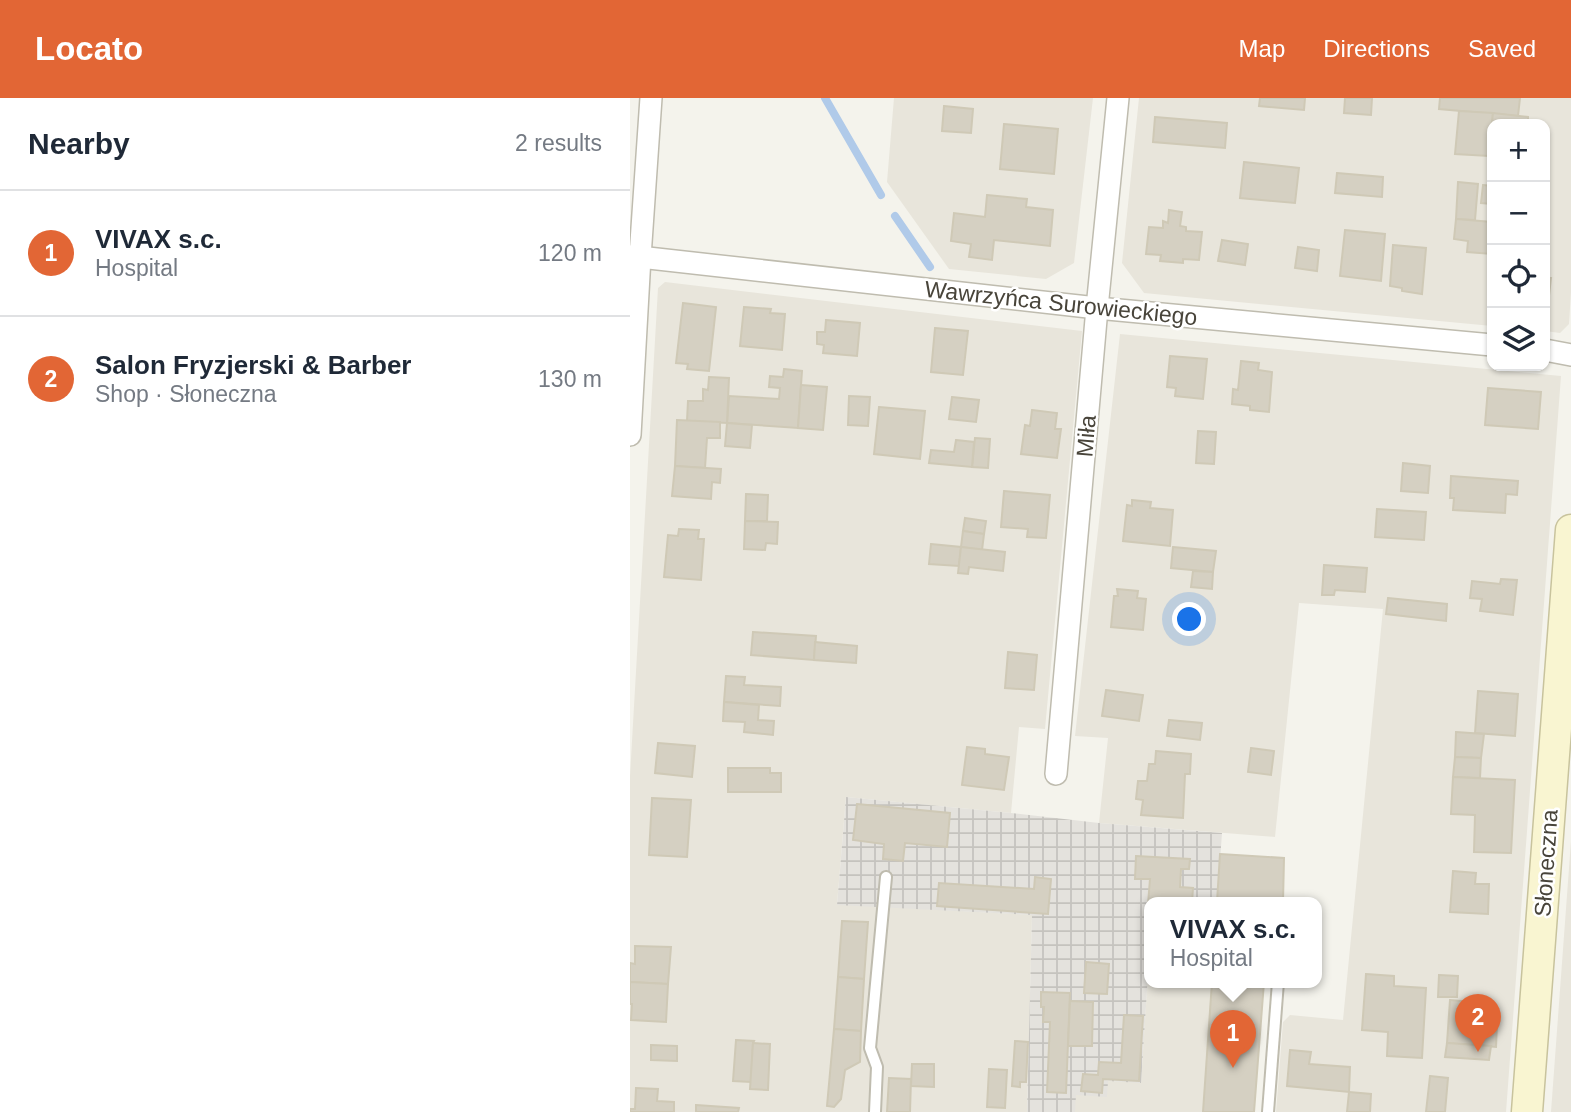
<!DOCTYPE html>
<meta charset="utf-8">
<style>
body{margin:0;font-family:Arial,sans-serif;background:#f2f2f3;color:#1f2937}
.controls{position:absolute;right:21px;top:21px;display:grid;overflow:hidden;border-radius:14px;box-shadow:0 2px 5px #0004}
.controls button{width:63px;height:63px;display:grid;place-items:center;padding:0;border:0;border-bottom:2px solid #e0e1e3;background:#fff;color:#1f2937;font:35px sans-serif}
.you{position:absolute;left:560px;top:522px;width:24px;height:24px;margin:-18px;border:5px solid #fff;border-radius:50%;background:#1a73e8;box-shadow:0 0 0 10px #1a73e833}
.badge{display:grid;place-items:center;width:46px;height:46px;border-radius:50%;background:#e26635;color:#fff;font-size:23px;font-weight:700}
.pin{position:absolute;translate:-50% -58px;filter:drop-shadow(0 2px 4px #0008)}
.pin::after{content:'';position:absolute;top:37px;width:24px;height:21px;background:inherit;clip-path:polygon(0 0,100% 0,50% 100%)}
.popup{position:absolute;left:514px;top:799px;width:178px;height:91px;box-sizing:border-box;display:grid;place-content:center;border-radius:14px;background:#fff;filter:drop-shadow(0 2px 5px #0005);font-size:23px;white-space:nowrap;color:#747a83}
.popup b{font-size:26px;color:#1f2937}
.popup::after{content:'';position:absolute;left:50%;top:100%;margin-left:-14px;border:14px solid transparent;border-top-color:#fff}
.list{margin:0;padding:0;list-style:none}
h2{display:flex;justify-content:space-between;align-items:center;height:91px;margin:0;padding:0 28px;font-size:30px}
h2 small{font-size:23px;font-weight:400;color:#747a83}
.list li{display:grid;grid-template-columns:46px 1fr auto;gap:21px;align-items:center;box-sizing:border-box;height:126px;padding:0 28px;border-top:2px solid #e0e1e3}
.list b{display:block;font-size:26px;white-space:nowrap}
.list p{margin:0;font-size:23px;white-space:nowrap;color:#747a83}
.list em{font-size:23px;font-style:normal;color:#747a83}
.icon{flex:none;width:38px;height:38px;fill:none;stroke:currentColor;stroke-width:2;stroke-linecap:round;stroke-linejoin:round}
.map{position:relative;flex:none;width:941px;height:1014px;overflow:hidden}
header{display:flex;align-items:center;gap:42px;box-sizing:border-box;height:98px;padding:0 35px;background:#e26635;color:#fff}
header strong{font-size:33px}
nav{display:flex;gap:38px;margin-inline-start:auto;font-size:24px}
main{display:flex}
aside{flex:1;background:#fff}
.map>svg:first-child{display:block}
</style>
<header>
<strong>Locato</strong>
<nav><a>Map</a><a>Directions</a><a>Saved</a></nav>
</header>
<main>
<aside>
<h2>Nearby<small>2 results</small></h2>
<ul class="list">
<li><span class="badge">1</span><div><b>VIVAX s.c.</b><p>Hospital</p></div><em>120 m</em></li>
<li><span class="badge">2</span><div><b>Salon Fryzjerski &amp; Barber</b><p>Shop · Słoneczna</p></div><em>130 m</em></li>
</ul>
</aside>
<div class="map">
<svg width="941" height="1014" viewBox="0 0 941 1014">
<defs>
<pattern id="industrial-grid" width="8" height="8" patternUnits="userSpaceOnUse" patternTransform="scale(1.75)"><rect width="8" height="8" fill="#e4e2dd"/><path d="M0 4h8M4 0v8" fill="none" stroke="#c5c3be"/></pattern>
</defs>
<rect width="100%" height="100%" fill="#f4f3ec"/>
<!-- residential -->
<g fill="#e8e5db">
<polygon points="264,0 463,0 444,165 416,181 319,171 257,84"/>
<polygon points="509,0 941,0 941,194 939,226 930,235 915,233 915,26 862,26 862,228 514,195 492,165"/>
<polygon points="35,184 452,233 415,631 389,629 381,715 216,699 207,806 402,817 397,1014 0,1014 0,678 28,190"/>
<polygon points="490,236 931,278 876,1014 646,1014 653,924 660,917 713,922 753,511 669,505 645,739 469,725 478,640 445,638"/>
<polygon points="941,743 941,1014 921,1014"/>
<polygon points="519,862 519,884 582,884 573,1014 445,1014 445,997 478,983 511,984"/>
</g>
<!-- industrial -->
<polygon fill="url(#industrial-grid)" points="216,699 381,715 469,725 592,735 587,804 519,804 519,862 511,985 478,983 477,999 446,997 445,1014 397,1014 402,817 207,807"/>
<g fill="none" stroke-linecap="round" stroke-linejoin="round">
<!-- stream -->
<g stroke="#b0cae9" stroke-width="8">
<polyline points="195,0 251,97"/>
<polyline points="265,118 300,169"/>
</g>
</g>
<!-- building -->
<g fill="#d5d0c2" stroke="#cfc9b6" stroke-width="2">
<polygon points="630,0 675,0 674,12 629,8"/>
<polygon points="715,0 742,0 741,17 714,15"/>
<polygon points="810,0 890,0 888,18 809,11"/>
<polygon points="314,8 343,11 341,35 312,33"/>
<polygon points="829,13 863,15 859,58 825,56"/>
<polygon points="863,15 898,19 898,26 862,26 862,52 859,51"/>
<polygon points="525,19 597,25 595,50 523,44"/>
<polygon points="374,26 428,31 424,76 370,71"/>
<polygon points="614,64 669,70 665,105 610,100"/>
<polygon points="707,75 753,79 752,99 705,95"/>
<polygon points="828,84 848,86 845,122 826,121"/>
<polygon points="853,87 862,88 862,106 851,105"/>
<polygon points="357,97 397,101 396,109 423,112 420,148 364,142 362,162 339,159 341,146 321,143 324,115 355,119"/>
<polygon points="539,112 552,114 550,128 556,129 556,133 572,134 569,162 553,161 553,165 530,163 531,157 516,156 519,129 533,130 533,123 538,125"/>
<polygon points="826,121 862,124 862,156 837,154 838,143 824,141"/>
<polygon points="715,132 755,136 751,183 710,178"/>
<polygon points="592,142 618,146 615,167 588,163"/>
<polygon points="763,147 796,150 792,196 772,193 772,190 760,188"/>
<polygon points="668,149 689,152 687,173 665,170"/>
<polygon points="915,180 921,180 917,215 915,215"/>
<polygon points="53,205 86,209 79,273 57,271 58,266 46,265"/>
<polygon points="114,209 141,211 140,215 155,216 152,252 110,248"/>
<polygon points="196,222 230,225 227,258 193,255 194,247 187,246 187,234 195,234"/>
<polygon points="305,230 338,233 333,277 301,274"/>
<polygon points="540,258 577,261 573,301 545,298 546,290 537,289"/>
<polygon points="611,263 629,265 628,272 642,274 639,314 620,312 620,308 602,306 603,291 608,292"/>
<polygon points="154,271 172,273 168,330 97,325 99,298 149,301 150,290 139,289 140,278 153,279"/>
<polygon points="79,279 99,280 97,325 57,323 58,303 73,303 73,291 78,292"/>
<polygon points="171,287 197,289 193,332 168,330"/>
<polygon points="858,290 911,294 908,331 855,327"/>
<polygon points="219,298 240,299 238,328 218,327"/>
<polygon points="322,299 349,302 346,324 319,321"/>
<polygon points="249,309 295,313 290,361 244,356"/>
<polygon points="402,312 427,315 425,331 431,331 427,360 391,356 395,327 400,328"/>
<polygon points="47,322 90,324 90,340 77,340 75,370 45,368"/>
<polygon points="97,325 122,327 120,350 95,348"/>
<polygon points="568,333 586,334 584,366 566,365"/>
<polygon points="345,340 360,341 358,370 342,369"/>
<polygon points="326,342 344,344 342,369 299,365 301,352 324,354"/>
<polygon points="773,365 800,368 798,395 771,393"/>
<polygon points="45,368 91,371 90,385 82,384 81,401 42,398"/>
<polygon points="821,378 888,383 887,397 876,396 875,415 823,412 824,400 820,400"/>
<polygon points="374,393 420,397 416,440 397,439 398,431 371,429"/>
<polygon points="116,396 138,397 137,423 115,423"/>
<polygon points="502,402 521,404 520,410 543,412 540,448 493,443 497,407 502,408"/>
<polygon points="747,411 796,414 794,442 745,439"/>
<polygon points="335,420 356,423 354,436 333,433"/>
<polygon points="115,423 148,424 147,446 136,445 135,452 114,451"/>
<polygon points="49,431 69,432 68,441 74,441 71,482 34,479 38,437 48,438"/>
<polygon points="333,433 354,436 352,452 331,449"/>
<polygon points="301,446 331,449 329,468 299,466"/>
<polygon points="331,449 375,454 373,473 339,469 338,476 328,475"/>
<polygon points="543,449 586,453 583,474 541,470"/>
<polygon points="694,467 737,470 735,494 705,492 704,497 692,497"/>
<polygon points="563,473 583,474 582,491 561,489"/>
<polygon points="871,481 887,482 883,517 850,513 852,501 840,500 842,483 870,486"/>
<polygon points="487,491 508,493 507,500 516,501 513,532 481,529 484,498 488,498"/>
<polygon points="758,500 817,506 816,523 756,516"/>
<polygon points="123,534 186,538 184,562 121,557"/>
<polygon points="185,544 227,548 226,565 184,562"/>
<polygon points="378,554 407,557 404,592 375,590"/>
<polygon points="96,578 115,579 114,587 151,589 150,608 94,604"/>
<polygon points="476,592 513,597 509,623 472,618"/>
<polygon points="848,593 888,596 885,638 845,635"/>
<polygon points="94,604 129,607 128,622 144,623 143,637 114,634 115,624 93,623"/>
<polygon points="539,622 572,625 570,642 537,638"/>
<polygon points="826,634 854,636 851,660 825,659"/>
<polygon points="28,645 65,648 62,679 25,675"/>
<polygon points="337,649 355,651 355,656 379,659 374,692 332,687"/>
<polygon points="621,650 644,653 641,677 618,674"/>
<polygon points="526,653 561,656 560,676 555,676 553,720 511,717 513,702 506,701 508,683 517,683 519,666 525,666"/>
<polygon points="825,659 851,660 850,680 823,679"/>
<polygon points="98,670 140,670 140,675 151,675 151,694 98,694"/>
<polygon points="823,679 885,682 881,755 844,754 845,717 821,716"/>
<polygon points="22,700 61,702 57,759 19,757"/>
<polygon points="227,706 320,715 317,749 275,745 273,763 253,761 254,746 223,742"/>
<polygon points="590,756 654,760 653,804 587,804"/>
<polygon points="506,758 560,761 559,771 551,771 550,789 563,790 562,804 519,804 518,806 520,781 505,781"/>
<polygon points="823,773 846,775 845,786 859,786 858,816 820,814"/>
<polygon points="405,779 421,781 418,816 307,808 309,785 404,791"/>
<polygon points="212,823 238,824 234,881 208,879"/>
<polygon points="5,848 41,849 38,886 0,884 0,865 5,866"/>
<polygon points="456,864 479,866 477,896 454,895"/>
<polygon points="736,876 764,878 764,888 796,890 792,960 757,958 758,934 732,932"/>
<polygon points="809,877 828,878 827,899 808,899"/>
<polygon points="208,879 234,881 231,933 204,931"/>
<polygon points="0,884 38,886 36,924 1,922 2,906 0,906"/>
<polygon points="582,884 634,884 624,1014 573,1014"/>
<polygon points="411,894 440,895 436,995 417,994 420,924 413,924 414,909 411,909"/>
<polygon points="820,902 864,906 863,926 867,926 866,949 817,945"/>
<polygon points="440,903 463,904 462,948 438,948"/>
<polygon points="494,917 513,918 509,983 473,981 472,995 451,993 453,976 468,977 469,964 491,965"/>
<polygon points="204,931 231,933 230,964 215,972 211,1001 204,1009 197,1008"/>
<polygon points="106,942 124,943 123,945 121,984 103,983"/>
<polygon points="385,943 398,944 396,984 390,984 390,989 382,988"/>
<polygon points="123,945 140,946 138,992 120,991"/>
<polygon points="817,945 861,948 859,962 815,959"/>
<polygon points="21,947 47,948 47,963 21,962"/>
<polygon points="660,952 681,954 679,966 720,969 719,994 657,988"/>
<polygon points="282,966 304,966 304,989 281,988"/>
<polygon points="359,971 377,972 375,1010 357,1009"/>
<polygon points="800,978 818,980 815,1014 796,1014"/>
<polygon points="259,980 281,981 280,1014 257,1014"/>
<polygon points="6,990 28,991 27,1003 44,1004 44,1014 0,1014 0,1011 5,1011"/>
<polygon points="719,994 741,996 740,1014 717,1014"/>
<polygon points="66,1007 109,1010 108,1014 66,1014"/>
</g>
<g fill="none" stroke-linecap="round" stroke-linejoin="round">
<defs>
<g id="lane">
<polyline points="245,1014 247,969 240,950 256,779"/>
<polyline points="638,1014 648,884"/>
</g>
<g id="street">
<polyline points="0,158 467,210 862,247"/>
<polyline points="915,252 941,257"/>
<polyline points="0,337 10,159 21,0"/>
<polyline points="426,676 467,210 488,0"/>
</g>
<polyline id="secondary" points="897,1014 941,432"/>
</defs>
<!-- lane casing -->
<use href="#lane" stroke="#bfbcaf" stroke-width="14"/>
<!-- street casing -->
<use href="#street" stroke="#bfbcaf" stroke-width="24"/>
<!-- secondary casing -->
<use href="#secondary" stroke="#c8c39d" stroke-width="33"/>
<!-- lane -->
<use href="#lane" stroke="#fff" stroke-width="10"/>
<!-- street -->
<use href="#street" stroke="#fff" stroke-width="21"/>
<!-- secondary -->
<use href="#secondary" stroke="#f9f5d1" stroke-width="30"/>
</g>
<g text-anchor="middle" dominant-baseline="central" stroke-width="5" stroke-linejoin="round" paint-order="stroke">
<!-- street labels -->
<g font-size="23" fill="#48443a" stroke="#fff">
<text transform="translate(431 205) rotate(6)">Wawrzyńca Surowieckiego</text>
<text transform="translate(456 338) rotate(-85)">Miła</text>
<text transform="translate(916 765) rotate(-86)">Słoneczna</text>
</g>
</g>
</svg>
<div class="controls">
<button>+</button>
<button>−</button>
<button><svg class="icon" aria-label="locate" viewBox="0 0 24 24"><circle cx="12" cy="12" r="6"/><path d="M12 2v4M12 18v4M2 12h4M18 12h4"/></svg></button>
<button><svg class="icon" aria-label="layers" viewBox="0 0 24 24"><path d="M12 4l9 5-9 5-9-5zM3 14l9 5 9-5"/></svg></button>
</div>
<div class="you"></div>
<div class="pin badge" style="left:603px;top:970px">1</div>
<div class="popup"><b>VIVAX s.c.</b>Hospital</div>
<div class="pin badge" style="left:848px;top:954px">2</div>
</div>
</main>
